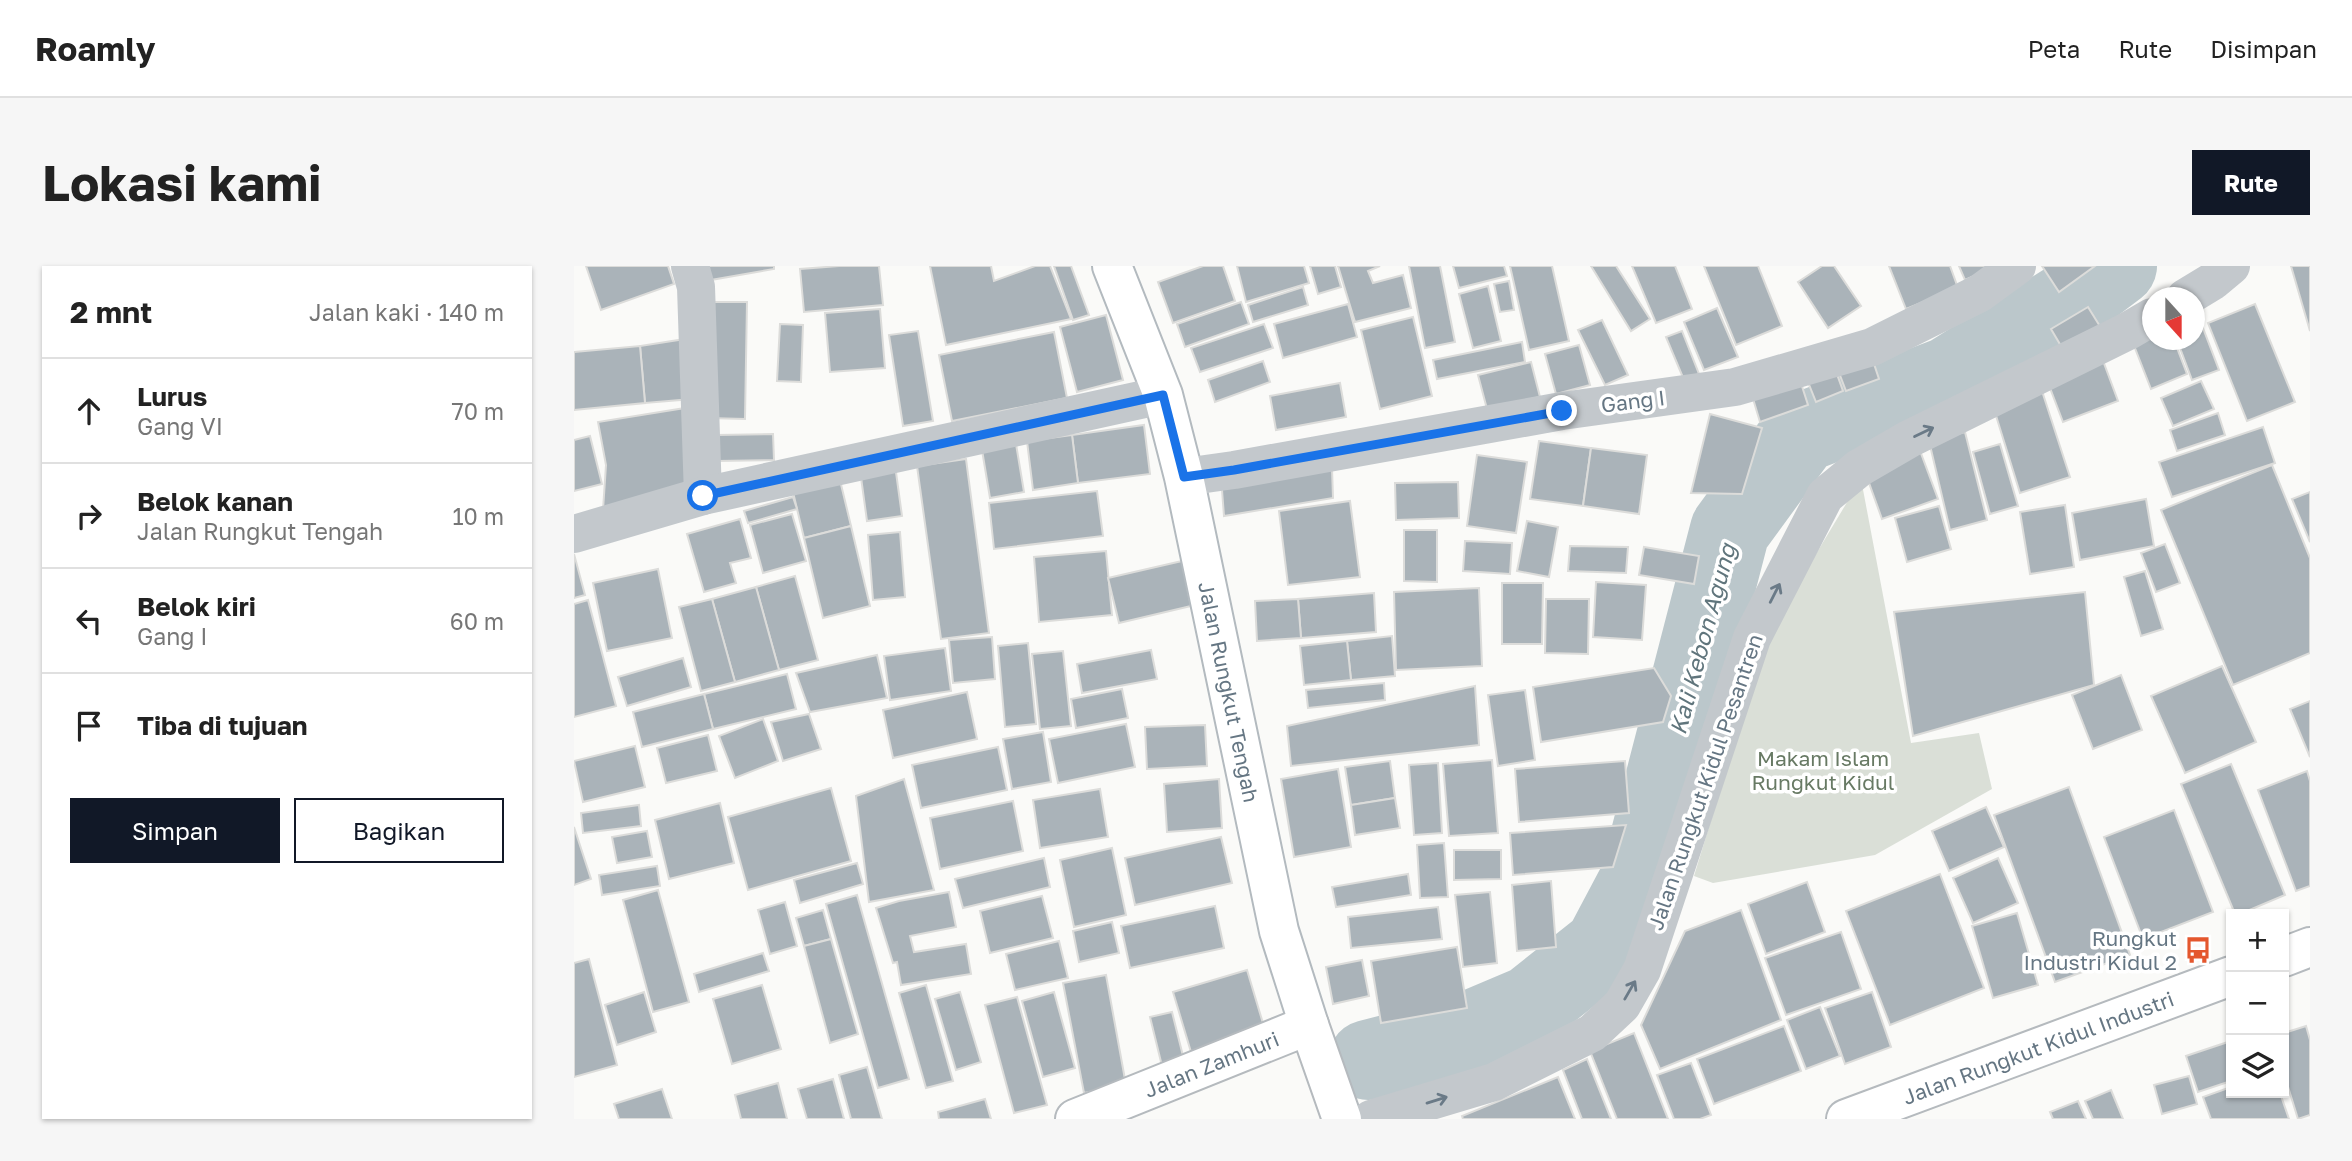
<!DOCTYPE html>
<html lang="id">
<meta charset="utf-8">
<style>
body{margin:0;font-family:"Golos Text",sans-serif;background:#f6f6f6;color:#222}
.controls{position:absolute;right:21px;bottom:21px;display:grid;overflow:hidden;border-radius:0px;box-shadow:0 2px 5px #0004}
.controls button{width:63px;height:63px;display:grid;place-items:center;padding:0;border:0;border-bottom:2px solid #e0e0e0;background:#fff;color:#222;font:35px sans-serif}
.compass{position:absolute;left:1568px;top:21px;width:63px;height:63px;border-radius:50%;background:#fff;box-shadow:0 2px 5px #0004;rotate:159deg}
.stop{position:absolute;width:21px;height:21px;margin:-16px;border:5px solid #1a73e8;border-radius:50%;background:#fff}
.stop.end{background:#1a73e8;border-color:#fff;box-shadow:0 2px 7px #0008}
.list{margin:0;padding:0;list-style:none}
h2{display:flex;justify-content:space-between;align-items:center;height:91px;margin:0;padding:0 28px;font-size:30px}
h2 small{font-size:23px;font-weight:400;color:#767676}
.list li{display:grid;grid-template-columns:46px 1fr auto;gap:21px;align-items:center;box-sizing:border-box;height:105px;padding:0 28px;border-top:2px solid #e0e0e0}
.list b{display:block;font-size:26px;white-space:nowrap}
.list p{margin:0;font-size:23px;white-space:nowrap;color:#767676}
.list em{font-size:23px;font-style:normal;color:#767676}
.actions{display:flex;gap:14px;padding:21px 28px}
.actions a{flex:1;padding:16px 0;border:2px solid #111827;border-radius:0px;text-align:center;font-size:24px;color:#111827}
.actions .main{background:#111827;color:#fff}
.icon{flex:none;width:38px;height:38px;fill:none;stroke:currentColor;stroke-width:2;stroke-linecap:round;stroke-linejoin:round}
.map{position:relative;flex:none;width:1736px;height:853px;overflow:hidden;border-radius:0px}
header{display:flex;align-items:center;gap:42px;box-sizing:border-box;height:98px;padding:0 35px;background:#fff;border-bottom:2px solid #e0e0e0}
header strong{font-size:33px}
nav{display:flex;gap:38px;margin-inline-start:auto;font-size:24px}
.intro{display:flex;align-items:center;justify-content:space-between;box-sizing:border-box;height:168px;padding:0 42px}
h1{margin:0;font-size:49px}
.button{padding:18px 32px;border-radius:0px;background:#111827;color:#fff;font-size:24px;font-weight:700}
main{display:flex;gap:42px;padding:0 42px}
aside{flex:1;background:#fff;border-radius:0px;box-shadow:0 2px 5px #0004}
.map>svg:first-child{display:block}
</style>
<header>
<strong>Roamly</strong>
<nav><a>Peta</a><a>Rute</a><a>Disimpan</a></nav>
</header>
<div class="intro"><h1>Lokasi kami</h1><a class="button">Rute</a></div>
<main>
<aside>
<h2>2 mnt<small>Jalan kaki · 140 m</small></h2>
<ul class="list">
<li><svg class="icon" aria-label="ahead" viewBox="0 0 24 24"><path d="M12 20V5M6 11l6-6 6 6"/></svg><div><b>Lurus</b><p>Gang VI</p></div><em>70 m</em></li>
<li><svg class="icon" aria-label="right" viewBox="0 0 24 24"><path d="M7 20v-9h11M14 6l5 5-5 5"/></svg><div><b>Belok kanan</b><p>Jalan Rungkut Tengah</p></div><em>10 m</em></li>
<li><svg class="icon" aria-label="left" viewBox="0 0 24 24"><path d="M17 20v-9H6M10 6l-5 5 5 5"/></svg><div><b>Belok kiri</b><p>Gang I</p></div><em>60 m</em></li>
<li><svg class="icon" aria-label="arrive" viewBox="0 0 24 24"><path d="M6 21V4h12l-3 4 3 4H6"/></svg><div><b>Tiba di tujuan</b></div></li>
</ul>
<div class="actions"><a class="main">Simpan</a><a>Bagikan</a></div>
</aside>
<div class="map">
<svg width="1736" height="853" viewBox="0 0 1736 853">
<rect width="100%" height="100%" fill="#fafaf8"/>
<!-- green -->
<polygon fill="#dadfd7" points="1287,213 1337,477 1405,467 1418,523 1301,589 1139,617 1120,610 1194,368"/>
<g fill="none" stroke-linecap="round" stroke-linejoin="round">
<!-- river -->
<polyline stroke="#bbc7cb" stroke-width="80" points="794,794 879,772 957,739 1030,681 1065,615 1156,264 1227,167 1374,111 1506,28 1543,0"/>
</g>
<!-- building -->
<g fill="#aab3b9" stroke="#dcdcda" stroke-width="2">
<polygon points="12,0 94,0 100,18 27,44"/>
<polygon points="128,0 200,0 200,3 131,15"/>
<polygon points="265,0 305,0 309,39 230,46 226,3"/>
<polygon points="356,0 417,0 420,15 461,0 476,0 497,53 372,79"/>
<polygon points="480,0 497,0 515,49 499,54"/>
<polygon points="629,0 649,0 661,35 599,57 584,16"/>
<polygon points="663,0 730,0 735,17 672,36"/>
<polygon points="736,0 761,0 767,21 744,28"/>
<polygon points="764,0 806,0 794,5 799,17 829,9 837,42 781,56"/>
<polygon points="835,0 866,0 881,76 851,82"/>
<polygon points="879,0 930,0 933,10 885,22"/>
<polygon points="936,0 978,0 995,75 955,84"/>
<polygon points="1017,0 1042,0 1076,53 1057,65"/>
<polygon points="1058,0 1101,0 1118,43 1082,57"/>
<polygon points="1130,0 1184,0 1208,60 1162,79"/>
<polygon points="1248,0 1260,0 1287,40 1254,62 1224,16"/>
<polygon points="1315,0 1376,0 1384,22 1332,43"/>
<polygon points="1385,0 1422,0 1391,14"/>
<polygon points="1468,0 1521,0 1485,26"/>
<polygon points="1717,0 1736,0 1736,65"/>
<polygon points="935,15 940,44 926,46 920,18"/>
<polygon points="914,20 927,75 899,82 885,28"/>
<polygon points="729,21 734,39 679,56 674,39"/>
<polygon points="136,36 173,36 171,153 134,152"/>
<polygon points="667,36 675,58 611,81 603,58"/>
<polygon points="774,38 783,71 709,92 700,58"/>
<polygon points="1681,38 1721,136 1673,155 1634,57"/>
<polygon points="1514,41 1527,62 1490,85 1477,63"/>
<polygon points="1143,42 1164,91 1130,104 1110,56"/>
<polygon points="306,43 311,102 256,106 251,47"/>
<polygon points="532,49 549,114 503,126 486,61"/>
<polygon points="1624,49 1645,104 1618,114 1603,74 1620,74 1620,50"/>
<polygon points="839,51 858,130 806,143 787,64"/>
<polygon points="1028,54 1054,109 1031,119 1004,64"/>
<polygon points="206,58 229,59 227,116 203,115"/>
<polygon points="690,58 699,82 626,106 617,82"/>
<polygon points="344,65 359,155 329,160 315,69"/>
<polygon points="1108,65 1125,108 1110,114 1092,71"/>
<polygon points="480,66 493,132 378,155 365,89"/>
<polygon points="1578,69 1578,74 1600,74 1613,108 1577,123 1559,77"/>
<polygon points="111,73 118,133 71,137 66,80"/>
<polygon points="948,76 951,96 863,113 859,94"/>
<polygon points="1005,79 1016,119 982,128 971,88"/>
<polygon points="66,80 71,137 0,144 0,86"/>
<polygon points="1298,92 1305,113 1272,125 1264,104"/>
<polygon points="1528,92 1544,135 1489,156 1473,114"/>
<polygon points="689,95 696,116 641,136 634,114"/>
<polygon points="957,96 966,131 913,143 904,109"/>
<polygon points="1260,100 1269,125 1242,136 1232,111"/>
<polygon points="1225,111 1234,139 1186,156 1177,126"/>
<polygon points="1627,115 1640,143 1599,160 1587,132"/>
<polygon points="766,117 772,151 702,164 696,130"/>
<polygon points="1468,125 1496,211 1446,227 1419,140"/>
<polygon points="111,142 113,218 29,244 32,199 24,156"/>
<polygon points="1644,147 1651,169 1603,185 1596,164"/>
<polygon points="1136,148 1188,162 1168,228 1117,227"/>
<polygon points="570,159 576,208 504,217 498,169"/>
<polygon points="1689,161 1701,197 1598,231 1585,196"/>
<polygon points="1391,166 1413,254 1376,264 1355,175"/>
<polygon points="199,168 200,194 143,195 143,169"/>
<polygon points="498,169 504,217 459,224 453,175"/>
<polygon points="16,170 28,218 0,225 0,174"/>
<polygon points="441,172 450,226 416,232 407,178"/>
<polygon points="965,175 1017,182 1009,240 956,233"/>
<polygon points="1426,178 1444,240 1416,248 1399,186"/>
<polygon points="1017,182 1073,189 1065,248 1009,240"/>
<polygon points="1345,182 1364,233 1308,253 1290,203"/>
<polygon points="903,189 953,196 942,267 893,260"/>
<polygon points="392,193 415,367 367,373 343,200"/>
<polygon points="321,199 328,250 293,255 286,204"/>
<polygon points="1698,199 1736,292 1736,387 1659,419 1587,244"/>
<polygon points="758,202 759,232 650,250 647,211"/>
<polygon points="265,210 277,260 230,272 218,222"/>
<polygon points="884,216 885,252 822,254 821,217"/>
<polygon points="523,225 529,270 420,283 415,237"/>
<polygon points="1736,226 1736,276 1718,233"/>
<polygon points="219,231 223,243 174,257 170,245"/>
<polygon points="1572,233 1580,280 1506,294 1498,247"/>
<polygon points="776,235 786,311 714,319 705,245"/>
<polygon points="1491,239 1500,301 1456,308 1446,246"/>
<polygon points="1365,240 1377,283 1333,296 1321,252"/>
<polygon points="218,248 232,295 189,307 176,259"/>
<polygon points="166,253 177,292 156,297 162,317 130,326 113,268"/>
<polygon points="953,255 984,261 975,311 943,305"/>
<polygon points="277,260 296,340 249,352 230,272"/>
<polygon points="830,264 863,264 863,316 830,315"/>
<polygon points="326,266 331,331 299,334 294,269"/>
<polygon points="891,275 938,277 936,308 889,305"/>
<polygon points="1591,278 1606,317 1582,326 1567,287"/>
<polygon points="996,280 1054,281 1052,307 994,305"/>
<polygon points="1070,281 1125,290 1120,318 1065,309"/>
<polygon points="532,285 538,349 465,356 460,291"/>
<polygon points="0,288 11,329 0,332"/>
<polygon points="608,295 617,340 545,357 534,312"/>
<polygon points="84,303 98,372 33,385 19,317"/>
<polygon points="1571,305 1589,363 1567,370 1550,311"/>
<polygon points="221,310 244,394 205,404 182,321"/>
<polygon points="1022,316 1072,319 1068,374 1019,371"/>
<polygon points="928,317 969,317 968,378 928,378"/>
<polygon points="182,321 205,404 161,416 138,333"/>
<polygon points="905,322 908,400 822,404 820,326"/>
<polygon points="1511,326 1520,419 1339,470 1320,346"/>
<polygon points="800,327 802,366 727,372 724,333"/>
<polygon points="138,333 161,416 127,425 105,341"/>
<polygon points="724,333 727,372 683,375 681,335"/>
<polygon points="972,333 1015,333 1014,388 971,387"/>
<polygon points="14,334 42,440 0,451 0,338"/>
<polygon points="818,370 821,410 777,414 773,375"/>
<polygon points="418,371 421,413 379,417 375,374"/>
<polygon points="773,375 777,414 730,419 726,380"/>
<polygon points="454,377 462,458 431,461 424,380"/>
<polygon points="371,382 377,425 316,434 310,390"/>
<polygon points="577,384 583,413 508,427 503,398"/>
<polygon points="489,385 497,460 466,463 458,388"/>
<polygon points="303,389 313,432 236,446 222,407"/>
<polygon points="109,392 117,421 53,440 44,411"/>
<polygon points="1648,400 1682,476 1611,507 1577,430"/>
<polygon points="1080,402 1097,430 1089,456 967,476 959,421"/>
<polygon points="213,408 222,443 139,463 130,428"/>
<polygon points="1547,409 1568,464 1519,483 1498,429"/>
<polygon points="810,417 811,434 734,442 732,424"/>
<polygon points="901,420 905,479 717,500 713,460"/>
<polygon points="548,423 554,452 502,462 497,433"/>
<polygon points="951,424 961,494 924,500 914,429"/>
<polygon points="393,426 403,473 319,492 309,444"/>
<polygon points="130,428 139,463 68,481 59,446"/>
<polygon points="1736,435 1736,491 1716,443"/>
<polygon points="235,448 247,483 209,495 197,456"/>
<polygon points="189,453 204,495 161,512 145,470"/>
<polygon points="552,458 561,501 484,517 475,473"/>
<polygon points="631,459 633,500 573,503 571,461"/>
<polygon points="469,466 477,516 438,523 429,473"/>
<polygon points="134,469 143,505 92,517 83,482"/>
<polygon points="61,480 71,521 9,536 0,495"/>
<polygon points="424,481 433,524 347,542 338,499"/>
<polygon points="918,494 924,567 875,570 869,498"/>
<polygon points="816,495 821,532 777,539 771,501"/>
<polygon points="1051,495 1055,547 945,556 941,503"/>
<polygon points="864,497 868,567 840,569 835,499"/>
<polygon points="1657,498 1711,629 1666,648 1661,648 1607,518"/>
<polygon points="764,503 777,581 720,591 707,513"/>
<polygon points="1733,505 1736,515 1736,620 1722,625 1684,524"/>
<polygon points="330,513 360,624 295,636 282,530"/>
<polygon points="645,513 648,562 593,566 590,518"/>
<polygon points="1495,521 1556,689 1481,716 1420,549"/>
<polygon points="257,522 277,595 174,624 154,551"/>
<polygon points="526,523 534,571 466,582 459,534"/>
<polygon points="821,532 826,562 781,569 777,539"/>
<polygon points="439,535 449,585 366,603 356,552"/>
<polygon points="146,537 160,597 95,613 81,554"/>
<polygon points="65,539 67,560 9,567 7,547"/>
<polygon points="1412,541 1430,581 1375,605 1358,565"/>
<polygon points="1600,544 1639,646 1569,673 1530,571"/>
<polygon points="1052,559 1039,601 939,609 936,567"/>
<polygon points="0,561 17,613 0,619"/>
<polygon points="73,565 78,591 43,597 38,571"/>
<polygon points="647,571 658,617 561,639 551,592"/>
<polygon points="870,577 874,631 846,632 843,579"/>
<polygon points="538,582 552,649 500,661 486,594"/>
<polygon points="880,584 927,584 927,613 880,614"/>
<polygon points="470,592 476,621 389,642 381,613"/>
<polygon points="1424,592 1444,637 1399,657 1379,612"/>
<polygon points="283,597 289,618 226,637 220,614"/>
<polygon points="83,600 86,620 28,629 25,609"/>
<polygon points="834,608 837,629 762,641 758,621"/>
<polygon points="1366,608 1410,722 1316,759 1272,645"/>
<polygon points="977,615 982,681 943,685 938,619"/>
<polygon points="1233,616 1251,666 1192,688 1174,638"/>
<polygon points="84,624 115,736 79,746 49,634"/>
<polygon points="375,626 382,661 336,670 340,686 392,678 397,708 327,719 323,696 319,697 302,642 325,635"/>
<polygon points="916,626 923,697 889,701 881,629"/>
<polygon points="283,629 335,813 304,822 252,638"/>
<polygon points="468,630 479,672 416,687 406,645"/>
<polygon points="211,636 223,680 196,688 184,644"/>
<polygon points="641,640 650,682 556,702 547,660"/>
<polygon points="864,641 868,673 777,682 774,651"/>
<polygon points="249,644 257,673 230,680 222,652"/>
<polygon points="1167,644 1207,754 1086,803 1067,759 1111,665"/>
<polygon points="1443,647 1464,719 1419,732 1398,660"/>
<polygon points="538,656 545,687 505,696 499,665"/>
<polygon points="1267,666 1287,723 1212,749 1191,692"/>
<polygon points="257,673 284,768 256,777 230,680"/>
<polygon points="485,675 494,712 441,724 432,688"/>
<polygon points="883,681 893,742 807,757 797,695"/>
<polygon points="189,687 195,705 125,726 120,708"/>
<polygon points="15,693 43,799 0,811 0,697"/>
<polygon points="788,694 795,730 759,738 752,701"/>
<polygon points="673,704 691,764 617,786 599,726"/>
<polygon points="532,709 552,819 510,827 489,717"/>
<polygon points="188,719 207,783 158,798 139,733"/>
<polygon points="352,719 379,815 352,822 325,727"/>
<polygon points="70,726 82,766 43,779 31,739"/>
<polygon points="386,726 407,796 382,804 361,733"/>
<polygon points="480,726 501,802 469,811 448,735"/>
<polygon points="1298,726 1317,781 1271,798 1251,742"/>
<polygon points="443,731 473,839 440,847 411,739"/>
<polygon points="1246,741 1266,790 1232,803 1213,754"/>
<polygon points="598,746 610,794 588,800 576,751"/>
<polygon points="1210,760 1227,805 1140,838 1123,793"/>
<polygon points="1732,760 1736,774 1736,849 1724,853 1710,808 1710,767"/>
<polygon points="1060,767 1094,853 1043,853 1016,785"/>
<polygon points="1657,775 1657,815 1624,826 1612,790"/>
<polygon points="1013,793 1037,853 1008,853 989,804"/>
<polygon points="1117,797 1137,849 1126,853 1100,853 1083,809"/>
<polygon points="293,801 308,853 277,853 265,809"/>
<polygon points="1615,810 1623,838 1588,848 1580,819"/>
<polygon points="984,811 1001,853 889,853 888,850"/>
<polygon points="259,813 270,853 233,853 224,823"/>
<polygon points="204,817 213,853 167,853 161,829"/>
<polygon points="1657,821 1657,827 1706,827 1715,853 1637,853 1629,831"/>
<polygon points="88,823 98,853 45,853 40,838"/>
<polygon points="1537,824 1549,853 1519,853 1511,835"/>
<polygon points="411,833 417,853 365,853 364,846"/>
<polygon points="1504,835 1512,853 1479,853 1476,846"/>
</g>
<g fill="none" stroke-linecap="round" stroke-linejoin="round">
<defs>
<g id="secondary">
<path id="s1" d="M538,0l51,129 21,82 95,454 30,94"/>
</g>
<g id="primary">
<polyline points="1710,691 1736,681"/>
<path id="s2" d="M501,853l234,-94 33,94"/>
<path id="s3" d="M1272,853l385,-143"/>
</g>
</defs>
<!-- secondary casing -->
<use href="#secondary" stroke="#b3babf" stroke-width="42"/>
<!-- primary casing -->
<use href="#primary" stroke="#b5babe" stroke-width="42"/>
<!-- street -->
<g stroke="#c3c8cc" stroke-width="38">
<polyline points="116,0 122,21 129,230"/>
<polyline points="1611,32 1639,15 1657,0"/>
<polyline points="610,211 660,204 988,145 1161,121 1298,81 1406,27 1443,0"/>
<polyline points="0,268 129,230 589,129"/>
<polyline points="797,853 920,816 1018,767 1048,739 1068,704 1178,372 1251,230 1285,202 1335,173 1554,65 1578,51"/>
</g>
<!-- secondary -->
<use href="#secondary" stroke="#fff" stroke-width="38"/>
<!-- primary -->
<use href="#primary" stroke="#fff" stroke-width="38"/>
</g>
<!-- one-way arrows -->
<defs><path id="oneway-shaft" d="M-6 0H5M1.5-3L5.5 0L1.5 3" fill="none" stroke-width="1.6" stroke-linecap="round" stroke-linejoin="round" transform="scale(1.75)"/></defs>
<g stroke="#6a7a87">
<use href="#oneway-shaft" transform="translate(1350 166) rotate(-26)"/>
<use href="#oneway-shaft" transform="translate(1201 327) rotate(-63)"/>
<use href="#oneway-shaft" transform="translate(1056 724) rotate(-60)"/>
<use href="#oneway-shaft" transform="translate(863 834) rotate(-17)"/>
</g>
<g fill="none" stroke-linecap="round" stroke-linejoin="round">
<!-- route -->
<polyline stroke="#1a73e8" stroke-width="9" points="129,230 589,129 610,211 660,204 988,145"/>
</g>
<!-- icons -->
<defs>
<symbol id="bus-bare" viewBox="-9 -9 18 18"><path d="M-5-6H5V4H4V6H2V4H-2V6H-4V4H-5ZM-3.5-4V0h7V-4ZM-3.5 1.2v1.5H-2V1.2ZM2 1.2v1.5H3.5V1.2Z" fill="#e4572e" stroke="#fff" stroke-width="2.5" paint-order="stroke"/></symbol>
</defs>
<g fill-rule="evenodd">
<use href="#bus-bare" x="1605" y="665" width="38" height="38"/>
</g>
<g text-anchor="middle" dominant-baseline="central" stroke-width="7" stroke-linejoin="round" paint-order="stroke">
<!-- street labels -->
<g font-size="21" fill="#657683" stroke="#fff">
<text transform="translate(1059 135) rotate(-7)">Gang I</text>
<text stroke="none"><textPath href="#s1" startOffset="443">Jalan Rungkut Tengah</textPath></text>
<text transform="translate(1131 516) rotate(-71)">Jalan Rungkut Kidul Pesantren</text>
<text stroke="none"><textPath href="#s3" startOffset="205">Jalan Rungkut Kidul Industri</textPath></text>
<text stroke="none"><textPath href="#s2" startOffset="147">Jalan Zamhuri</textPath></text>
</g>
<!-- park labels -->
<g font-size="21" fill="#687a64" stroke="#fff">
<text x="1249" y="492">Makam Islam<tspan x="1249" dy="24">Rungkut Kidul</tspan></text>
</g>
<!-- poi labels -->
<g font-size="21" fill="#657683" stroke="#fff" text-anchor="end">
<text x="1603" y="672">Rungkut<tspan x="1603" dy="24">Industri Kidul 2</tspan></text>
</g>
<!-- water labels -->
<g font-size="23" font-style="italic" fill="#60757c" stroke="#fff">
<text transform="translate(1128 373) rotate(-75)">Kali Kebon Agung</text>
</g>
</g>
</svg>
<div class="controls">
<button>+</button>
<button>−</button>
<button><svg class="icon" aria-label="layers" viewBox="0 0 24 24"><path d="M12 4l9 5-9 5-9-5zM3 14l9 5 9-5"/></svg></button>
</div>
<svg class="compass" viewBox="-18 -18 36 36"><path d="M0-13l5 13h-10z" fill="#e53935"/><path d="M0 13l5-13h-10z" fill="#767676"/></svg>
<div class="stop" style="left:129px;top:230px"></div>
<div class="stop end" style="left:988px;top:145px"></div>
</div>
</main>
